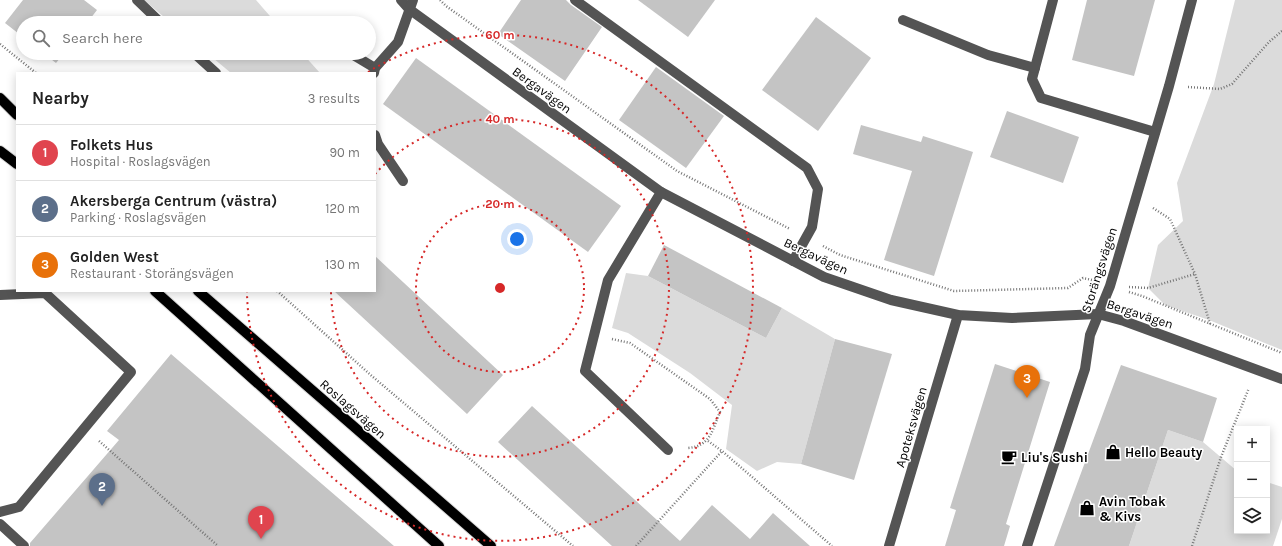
<!DOCTYPE html>
<meta charset="utf-8">
<style>
body{margin:0;font-family:Karla,sans-serif;background:#f2f2f2;color:#222}
.controls{position:absolute;right:12px;bottom:12px;display:grid;overflow:hidden;border-radius:0px;box-shadow:0 2px 10px #0003}
.controls button{width:36px;height:36px;display:grid;place-items:center;padding:0;border:0;border-bottom:1px solid #e0e0e0;background:#fff;color:#222;font:20px sans-serif}
.you{position:absolute;left:517px;top:239px;width:14px;height:14px;margin:-10px;border:3px solid #fff;border-radius:50%;background:#1a73e8;box-shadow:0 0 0 6px #1a73e833}
.badge{display:grid;place-items:center;width:26px;height:26px;border-radius:50%;background:#db2777;color:#fff;font-size:13px;font-weight:700}
.pin{position:absolute;translate:-50% -33px;filter:drop-shadow(0 1px 2px #0008)}
.pin::after{content:'';position:absolute;top:21px;width:14px;height:12px;background:inherit;clip-path:polygon(0 0,100% 0,50% 100%)}
.list{margin:0;padding:0;list-style:none}
h2{display:flex;justify-content:space-between;align-items:center;height:52px;margin:0;padding:0 16px;font-size:17px}
h2 small{font-size:13px;font-weight:400;color:#767676}
.list li{display:grid;grid-template-columns:26px 1fr auto;gap:12px;align-items:center;box-sizing:border-box;height:56px;padding:0 16px;border-top:1px solid #e0e0e0}
.list b{display:block;font-size:15px;white-space:nowrap}
.list p{margin:0;font-size:13px;white-space:nowrap;color:#767676}
.list em{font-size:13px;font-style:normal;color:#767676}
.icon{flex:none;width:22px;height:22px;fill:none;stroke:currentColor;stroke-width:2;stroke-linecap:round;stroke-linejoin:round}
.map{position:relative;flex:none;width:1282px;height:546px;overflow:hidden}
.search{position:absolute;background:#fff;box-shadow:0 2px 10px #0003;left:16px;top:16px;width:360px;height:44px;display:flex;align-items:center;gap:10px;box-sizing:border-box;padding:0 14px;border-radius:22px;color:#767676;font-size:15px}
.panel{position:absolute;background:#fff;box-shadow:0 2px 10px #0003;left:16px;top:72px;width:360px;height:220px;border-radius:0px}
.map>svg:first-child{display:block}
</style>
<div class="map">
<svg width="1282" height="546" viewBox="0 0 1282 546">
<rect width="100%" height="100%" fill="#fff"/>
<!-- green -->
<g fill="#dbdbdb">
<polygon points="144,0 256,0 276,23 171,23"/>
<polygon points="1235,0 1282,0 1282,350 1209,320 1165,305 1148,288 1158,245 1183,221 1177,183 1214,84"/>
<polygon points="207,53 302,53 320,73 231,73"/>
<polygon points="626,273 648,276 766,338 782,308 835,339 801,464 777,462 757,471 726,449 732,405 690,373 628,333 612,328"/>
<polygon points="1168,430 1203,442 1237,471 1237,531 1267,531 1267,482 1282,487 1282,519 1273,546 1129,546"/>
</g>
<!-- building -->
<g fill="#c4c4c4">
<polygon points="23,0 84,0 97,10 87,23 23,23 23,37 5,23"/>
<polygon points="521,0 566,0 571,5 602,27 565,81 498,34"/>
<polygon points="638,0 715,0 688,37"/>
<polygon points="1087,0 1155,0 1134,76 1072,60"/>
<polygon points="816,17 871,58 818,131 762,90"/>
<polygon points="43,53 64,53 56,63"/>
<polygon points="416,58 621,206 588,252 383,104"/>
<polygon points="656,67 724,116 686,168 619,120"/>
<polygon points="1007,111 1079,137 1063,183 990,157"/>
<polygon points="861,125 921,142 923,136 973,152 934,276 884,260 912,171 853,154"/>
<polygon points="664,245 782,308 766,338 648,276"/>
<polygon points="375,256 503,375 467,414 334,291 375,291"/>
<polygon points="835,339 892,354 854,480 801,464"/>
<polygon points="171,354 394,546 30,546 30,543 119,440 107,431"/>
<polygon points="995,364 1050,382 1006,524 1010,526 1004,546 945,546 956,510 950,508"/>
<polygon points="1121,365 1217,398 1203,442 1168,430 1129,546 1054,546"/>
<polygon points="532,406 680,541 712,505 750,539 773,513 810,546 612,546 498,442"/>
</g>
<g fill="none" stroke-linecap="round" stroke-linejoin="round">
<defs>
<g id="major">
<polyline points="0,98 17,115"/>
<polyline points="0,151 17,164"/>
<polyline points="155,291 439,546"/>
<polyline points="198,291 491,546"/>
</g>
</defs>
<!-- major casing -->
<use href="#major" stroke="#dbdbdb" stroke-width="12"/>
<!-- path -->
<g stroke="#767676" stroke-width="2.5" stroke-dasharray="1 2" stroke-linecap="butt">
<polyline points="440,0 446,6 677,171 790,229"/>
<polyline points="0,44 36,73"/>
<polyline points="1188,87 1220,89 1232,84 1269,42 1282,31"/>
<polyline points="1153,208 1170,219 1195,274 1210,324"/>
<polyline points="823,246 840,255 954,291 1068,288 1083,278 1092,280"/>
<polyline points="1129,287 1148,288 1195,274"/>
<polyline points="277,291 373,377 573,546"/>
<polyline points="1129,292 1142,296 1282,353"/>
<path d="M612,339l18,4 80,56 10,13c-8,18 -9,34 -32,36"/>
<polyline points="99,441 218,546"/>
<polyline points="708,441 722,451 832,546"/>
<polyline points="636,546 722,451"/>
<polyline points="1192,546 1221,457 1249,388"/>
</g>
<!-- minor -->
<g stroke="#545454" stroke-width="10">
<polyline points="137,0 161,23"/>
<polyline points="401,0 409,9 438,30 661,192 824,277 891,300 958,315 1012,318 1098,314 1124,321 1282,379"/>
<polyline points="575,0 807,168 818,189 812,227 793,261"/>
<polyline points="1053,0 1032,79 1041,98 1155,132"/>
<polyline points="903,20 988,55 1035,68"/>
<polyline points="194,53 216,73"/>
<polyline points="350,53 375,68"/>
<polyline points="374,73 375,68 398,42 413,0"/>
<polyline points="375,135 378,144 403,181"/>
<polyline points="661,192 608,280 585,371 668,450"/>
<polyline points="0,295 45,293 131,372 19,507 0,512"/>
<polyline points="0,524 24,546"/>
<polyline points="889,546 958,315"/>
<polyline points="1027,546 1085,369 1090,335 1110,286 1169,86 1192,0"/>
</g>
<!-- major -->
<use href="#major" stroke="#000" stroke-width="10"/>
</g>
<!-- distance rings -->
<g fill="none" stroke="#d62828" stroke-width="2" stroke-dasharray="2 4">
<circle cx="500" cy="288" r="84"/>
<path d="M375 174A169 169 0 1 1 331 292"/>
<path d="M368 72A253 253 0 1 1 247 292"/>
</g>
<!-- icons -->
<defs>
<symbol id="shop-bare" viewBox="-9 -9 18 18"><path d="M-5-2.5h2.3a2.7 3.5 0 0 1 5.4 0H5L5.5 6h-11ZM-1.5-2.5h3a1.5 2.3 0 0 0-3 0Z" fill="#000" stroke="#fff" stroke-width="2.5" paint-order="stroke"/></symbol>
<symbol id="cafe-bare" viewBox="-9 -9 18 18"><path d="M-5.5-4.5H6V0H3Q3 3.5 0 3.5H-2.5Q-5.5 3.5-5.5 0ZM3-3.2v2h1.7v-2ZM-6 4.5H4V6H-6Z" fill="#000" stroke="#fff" stroke-width="2.5" paint-order="stroke"/></symbol>
</defs>
<g fill-rule="evenodd">
<use href="#shop-bare" x="1102" y="441" width="22" height="22"/>
<use href="#cafe-bare" x="998" y="446" width="22" height="22"/>
<use href="#shop-bare" x="1076" y="497" width="22" height="22"/>
</g>
<g text-anchor="middle" dominant-baseline="central" stroke-width="3" stroke-linejoin="round" paint-order="stroke">
<!-- street labels -->
<g font-size="13" fill="#000" stroke="#fff">
<text transform="translate(542 90) rotate(36)">Bergavägen</text>
<text transform="translate(816 256) rotate(25)">Bergavägen</text>
<text transform="translate(1099 270) rotate(-72)">Storängsvägen</text>
<text transform="translate(1140 314) rotate(18)">Bergavägen</text>
<text transform="translate(353 409) rotate(41)">Roslagsvägen</text>
<text transform="translate(911 427) rotate(-74)">Apoteksvägen</text>
</g>
<!-- poi labels -->
<g font-size="13" font-weight="bold" fill="#000" stroke="#fff" text-anchor="start">
<text x="1125" y="452">Hello Beauty</text>
<text x="1021" y="457">Liu's Sushi</text>
<text x="1099" y="501">Avin Tobak<tspan x="1099" dy="15">&amp; Kivs</tspan></text>
</g>
</g>
<circle cx="500" cy="288" r="6" fill="#d62828" stroke="#fff" stroke-width="2"/>
<g font-size="12" text-anchor="middle" font-weight="bold" fill="#d62828" stroke="#fff" stroke-width="3" stroke-linejoin="round" paint-order="stroke">
<text x="500" y="39">60 m</text>
<text x="500" y="123">40 m</text>
<text x="500" y="208">20 m</text>
</g>
</svg>
<div class="controls">
<button>+</button>
<button>−</button>
<button><svg class="icon" aria-label="layers" viewBox="0 0 24 24"><path d="M12 4l9 5-9 5-9-5zM3 14l9 5 9-5"/></svg></button>
</div>
<div class="you"></div>
<div class="pin badge" style="left:261px;top:539px;background:#e0444e">1</div>
<div class="pin badge" style="left:102px;top:506px;background:#5c6f8a">2</div>
<div class="pin badge" style="left:1027px;top:398px;background:#e8710a">3</div>
<div class="search"><svg class="icon" aria-label="search" viewBox="0 0 24 24"><circle cx="10" cy="10" r="6"/><path d="M15 15l6 6"/></svg>Search here</div>
<section class="panel">
<h2>Nearby<small>3 results</small></h2>
<ul class="list">
<li><span class="badge" style="background:#e0444e">1</span><div><b>Folkets Hus</b><p>Hospital · Roslagsvägen</p></div><em>90 m</em></li>
<li><span class="badge" style="background:#5c6f8a">2</span><div><b>Akersberga Centrum (västra)</b><p>Parking · Roslagsvägen</p></div><em>120 m</em></li>
<li><span class="badge" style="background:#e8710a">3</span><div><b>Golden West</b><p>Restaurant · Storängsvägen</p></div><em>130 m</em></li>
</ul>
</section>
</div>
